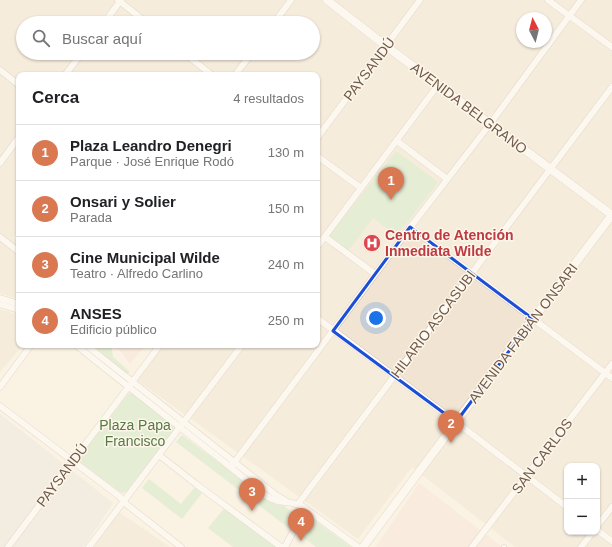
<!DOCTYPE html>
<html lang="es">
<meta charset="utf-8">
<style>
body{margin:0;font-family:Helvetica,sans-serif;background:#f6f6f6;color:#202124}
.controls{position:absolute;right:12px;bottom:12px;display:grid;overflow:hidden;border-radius:8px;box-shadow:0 1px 3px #0004}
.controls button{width:36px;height:36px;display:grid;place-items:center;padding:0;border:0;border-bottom:1px solid #e0e0e0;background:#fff;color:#202124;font:20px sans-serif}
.compass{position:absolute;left:516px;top:12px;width:36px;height:36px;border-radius:50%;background:#fff;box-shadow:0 1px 3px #0004;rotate:353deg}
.you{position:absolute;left:376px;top:318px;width:14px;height:14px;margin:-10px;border:3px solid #fff;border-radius:50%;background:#1a73e8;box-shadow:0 0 0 6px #1a73e833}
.badge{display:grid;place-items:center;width:26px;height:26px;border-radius:50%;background:#da7852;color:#fff;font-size:13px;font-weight:700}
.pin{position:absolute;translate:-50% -33px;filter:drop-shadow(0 1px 2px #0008)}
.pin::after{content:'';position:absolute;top:21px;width:14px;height:12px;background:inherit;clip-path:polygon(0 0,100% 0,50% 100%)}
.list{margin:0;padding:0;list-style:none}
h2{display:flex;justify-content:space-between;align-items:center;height:52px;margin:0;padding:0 16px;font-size:17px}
h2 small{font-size:13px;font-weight:400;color:#757577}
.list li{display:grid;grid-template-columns:26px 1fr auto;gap:12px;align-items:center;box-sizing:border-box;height:56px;padding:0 16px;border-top:1px solid #e0e0e0}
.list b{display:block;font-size:15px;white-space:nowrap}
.list p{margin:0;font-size:13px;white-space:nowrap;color:#757577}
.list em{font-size:13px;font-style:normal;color:#757577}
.icon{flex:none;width:22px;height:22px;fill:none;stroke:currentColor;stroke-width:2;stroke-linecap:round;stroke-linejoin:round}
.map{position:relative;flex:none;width:612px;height:547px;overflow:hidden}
.search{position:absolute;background:#fff;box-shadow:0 1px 3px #0004;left:16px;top:16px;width:304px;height:44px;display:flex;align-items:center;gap:10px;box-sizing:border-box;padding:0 14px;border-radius:22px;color:#757577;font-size:15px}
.panel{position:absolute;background:#fff;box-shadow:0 1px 3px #0004;left:16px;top:72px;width:304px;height:276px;border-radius:8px}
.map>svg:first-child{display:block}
</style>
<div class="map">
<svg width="612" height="547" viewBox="0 0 612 547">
<rect width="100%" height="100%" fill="#faf2e3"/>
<!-- residential -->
<g fill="#f1e4d2" fill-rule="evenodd">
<path d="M0,0h612v547h-97l-103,-80 -54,72 -224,-161 30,-33h153v-270h-298v156l-6,7 6,5v56l-19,-6zM522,18h24v24h-24zM23,23h290v30h-290zM567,466h30v66h-30z"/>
<polygon points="0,309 19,315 19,345 23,345 0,372"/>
<polygon points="116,510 170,547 94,547"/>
</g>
<!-- commercial -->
<g fill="#f9e3d7">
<polygon points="115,345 146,345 130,364"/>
<polygon points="419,483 502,547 376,547"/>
</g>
<!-- industrial -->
<polygon fill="#e9e4dd" points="0,414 113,503 84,547 0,547"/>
<!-- green -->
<g fill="#cfe6c3">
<polygon points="396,151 438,182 397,236 373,218 348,251 329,236"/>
<polygon points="93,345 111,345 113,357 130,372 128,373 125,373"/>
<polygon points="132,393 176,427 126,492 121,493 80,462 79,457 128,394"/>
<polygon points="182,435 275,504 284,506 297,516 290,529 176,442"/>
<polygon points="149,479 181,504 195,487 202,493 182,519 142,488"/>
<polygon points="226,506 280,547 233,547 208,528"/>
<polygon points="306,514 351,547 316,547 296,532"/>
</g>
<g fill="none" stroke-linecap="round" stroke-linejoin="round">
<defs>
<polyline id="lane" points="503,547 504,546 505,547"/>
<g id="street">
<polyline points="118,0 147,23"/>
<polyline points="548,0 612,47"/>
<polyline points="104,23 121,0"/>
<polyline points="274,23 291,0"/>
<polyline points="184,53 212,75"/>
<polyline points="0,70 19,85"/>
<polyline points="65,75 82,53"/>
<polyline points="235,75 252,53"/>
<polyline points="317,138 420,0"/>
<polyline points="397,141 447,179"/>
<polyline points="317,156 361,188"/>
<polyline points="0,163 19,137"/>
<polyline points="410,227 472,273 612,378"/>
<polyline points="0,237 19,252"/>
<polyline points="325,237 375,274"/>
<polyline points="317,247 438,85"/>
<polyline points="0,298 19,304"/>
<polyline points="0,304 19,310"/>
<polyline points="317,318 456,422 567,507"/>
<path d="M76,345c63,51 127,99 189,150 14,10 24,5 37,11l56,41"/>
<polyline points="86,345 276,495 286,501"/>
<polyline points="0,387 31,345"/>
<polyline points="0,406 119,496 126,504 181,547"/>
<polyline points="159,455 196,484 281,547"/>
<polyline points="231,467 412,225 490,124 581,0"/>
<polyline points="298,504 612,87"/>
<polyline points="597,526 612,507"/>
<polyline points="597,530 612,541"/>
<polyline points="8,547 160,345"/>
<polyline points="89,547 242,345"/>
<polyline points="285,547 305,509"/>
<polyline points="472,547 612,364"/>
<polyline points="581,547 593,532"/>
</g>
<polyline id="secondary" points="327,0 386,46 612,215 533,319 363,547"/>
</defs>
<!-- lane casing -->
<use href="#lane" stroke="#c9baab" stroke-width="4"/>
<!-- street casing -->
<use href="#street" stroke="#c9baab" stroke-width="7"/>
<!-- secondary casing -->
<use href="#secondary" stroke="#cdbba9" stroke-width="9"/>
<!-- lane -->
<use href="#lane" stroke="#fff" stroke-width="3"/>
<!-- street -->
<use href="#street" stroke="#fff" stroke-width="6"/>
<!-- secondary -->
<use href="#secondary" stroke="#fff" stroke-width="8"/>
</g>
<!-- marked area -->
<path d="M0 0H612V547H0ZM410,227l123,92 -77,103 -123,-91z" fill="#faf2e3" fill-opacity=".55" fill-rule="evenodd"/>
<path fill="none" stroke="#1d4ed8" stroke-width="3" stroke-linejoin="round" d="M410,227l123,92 -77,103 -123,-91z"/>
<!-- icons -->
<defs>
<symbol id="hospital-disc" viewBox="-11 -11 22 22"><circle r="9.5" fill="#e0444e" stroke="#fdf6e9"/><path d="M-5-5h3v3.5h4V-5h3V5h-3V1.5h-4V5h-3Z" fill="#fff"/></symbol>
</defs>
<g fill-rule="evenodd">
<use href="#hospital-disc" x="362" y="233" width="20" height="20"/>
</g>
<g text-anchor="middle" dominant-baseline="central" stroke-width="3" stroke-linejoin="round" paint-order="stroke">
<!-- street labels -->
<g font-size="14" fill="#6f5a4b" stroke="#fdf6e9">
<text transform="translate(369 69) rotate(-53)">PAYSANDÚ</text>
<text transform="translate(469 108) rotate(37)">AVENIDA BELGRANO</text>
<text transform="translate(433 324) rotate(-53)">HILARIO ASCASUBI</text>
<text transform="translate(523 333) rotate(-53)">AVENIDA FABIÁN ONSARI</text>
<text transform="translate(542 456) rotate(-53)">SAN CARLOS</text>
<text transform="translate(62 475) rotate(-53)">PAYSANDÚ</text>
</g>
<!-- health labels -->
<g font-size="14" font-weight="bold" fill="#be3a42" stroke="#fdf6e9" text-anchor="start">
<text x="385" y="235">Centro de Atención<tspan x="385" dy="16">Inmediata Wilde</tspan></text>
</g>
<!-- park labels -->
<g font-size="14" fill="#547a47" stroke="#fdf6e9">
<text x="135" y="425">Plaza Papa<tspan x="135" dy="16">Francisco</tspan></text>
</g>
</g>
</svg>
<div class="controls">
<button>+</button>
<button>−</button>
</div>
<svg class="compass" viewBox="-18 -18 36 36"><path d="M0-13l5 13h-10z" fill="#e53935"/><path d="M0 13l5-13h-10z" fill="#757577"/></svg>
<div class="you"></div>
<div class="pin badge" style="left:391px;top:200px">1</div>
<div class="pin badge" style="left:451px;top:443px">2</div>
<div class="pin badge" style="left:252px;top:511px">3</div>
<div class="pin badge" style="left:301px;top:541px">4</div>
<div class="search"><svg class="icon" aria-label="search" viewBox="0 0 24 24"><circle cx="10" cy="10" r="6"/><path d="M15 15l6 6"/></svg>Buscar aquí</div>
<section class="panel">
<h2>Cerca<small>4 resultados</small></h2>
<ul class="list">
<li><span class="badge">1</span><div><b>Plaza Leandro Denegri</b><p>Parque · José Enrique Rodó</p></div><em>130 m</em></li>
<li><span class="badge">2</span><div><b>Onsari y Solier</b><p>Parada</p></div><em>150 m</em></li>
<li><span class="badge">3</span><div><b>Cine Municipal Wilde</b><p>Teatro · Alfredo Carlino</p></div><em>240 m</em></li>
<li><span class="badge">4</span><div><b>ANSES</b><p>Edificio público</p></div><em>250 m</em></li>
</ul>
</section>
</div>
